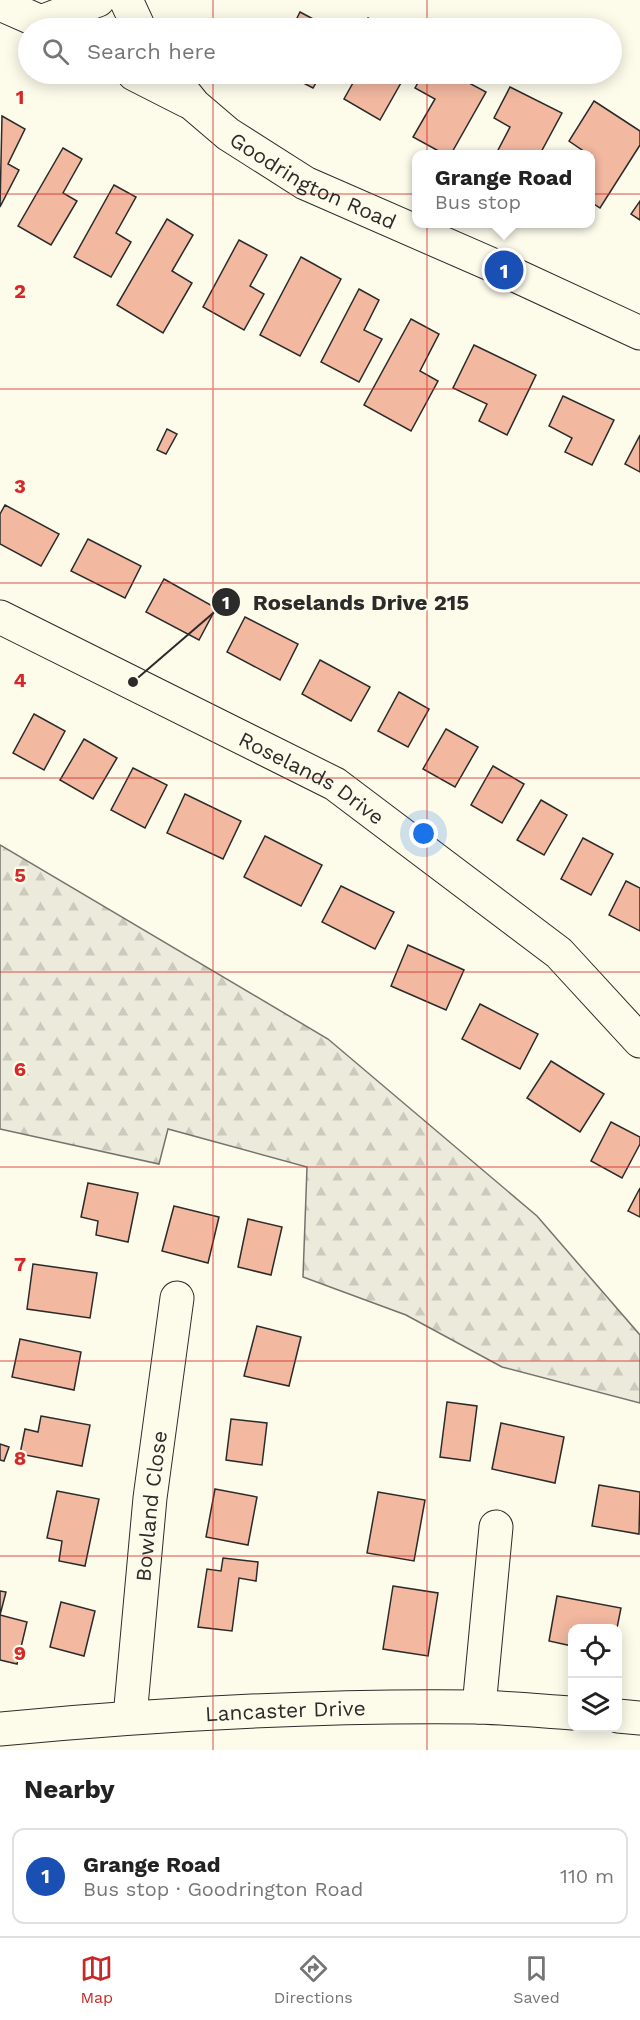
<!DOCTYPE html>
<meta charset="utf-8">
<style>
body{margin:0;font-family:"Work Sans",sans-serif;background:#f6f6f6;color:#222}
.controls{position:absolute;right:18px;bottom:18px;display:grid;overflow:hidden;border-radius:12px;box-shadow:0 3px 15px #0003}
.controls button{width:54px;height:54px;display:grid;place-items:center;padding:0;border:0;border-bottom:2px solid #e0e0e0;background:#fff;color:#222;font:30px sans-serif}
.you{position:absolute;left:424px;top:834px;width:21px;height:21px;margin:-15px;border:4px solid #fff;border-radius:50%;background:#1a73e8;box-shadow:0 0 0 9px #1a73e833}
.badge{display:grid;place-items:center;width:39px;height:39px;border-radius:50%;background:#c62828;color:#fff;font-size:20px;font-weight:700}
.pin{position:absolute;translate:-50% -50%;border:3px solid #fff;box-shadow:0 2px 6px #0006}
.popup{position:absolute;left:412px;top:150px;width:183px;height:78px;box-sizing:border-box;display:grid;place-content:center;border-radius:12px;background:#fff;filter:drop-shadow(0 2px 4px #0005);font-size:20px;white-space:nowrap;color:#767676}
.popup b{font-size:22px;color:#222}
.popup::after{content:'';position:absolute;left:50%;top:100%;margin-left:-12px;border:12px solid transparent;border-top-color:#fff}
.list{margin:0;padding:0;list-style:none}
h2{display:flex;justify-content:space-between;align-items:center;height:78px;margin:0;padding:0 24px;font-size:26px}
h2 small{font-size:20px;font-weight:400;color:#767676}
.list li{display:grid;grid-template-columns:39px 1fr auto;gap:18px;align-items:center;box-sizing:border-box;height:96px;margin:0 12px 12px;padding:0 12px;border:2px solid #e0e0e0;border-radius:12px}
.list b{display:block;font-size:22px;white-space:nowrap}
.list p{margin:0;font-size:20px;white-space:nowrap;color:#767676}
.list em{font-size:20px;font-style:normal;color:#767676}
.icon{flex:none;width:33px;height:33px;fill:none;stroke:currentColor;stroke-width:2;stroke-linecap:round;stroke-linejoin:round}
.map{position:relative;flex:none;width:640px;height:1750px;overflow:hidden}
.search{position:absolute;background:#fff;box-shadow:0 3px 15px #0003;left:18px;right:18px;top:18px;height:66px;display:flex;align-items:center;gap:15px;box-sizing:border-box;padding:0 21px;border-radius:33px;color:#767676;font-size:22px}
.sheet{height:186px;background:#fff}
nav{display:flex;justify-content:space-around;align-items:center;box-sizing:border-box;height:84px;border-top:2px solid #e0e0e0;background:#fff;font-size:16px;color:#767676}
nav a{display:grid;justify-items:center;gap:3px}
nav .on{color:#c62828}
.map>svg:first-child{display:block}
</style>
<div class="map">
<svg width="640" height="1750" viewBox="0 0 640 1750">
<defs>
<pattern id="forest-firs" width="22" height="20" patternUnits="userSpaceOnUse" patternTransform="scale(1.5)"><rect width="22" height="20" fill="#ecebdb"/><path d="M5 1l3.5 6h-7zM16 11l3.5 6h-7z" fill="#cbcabc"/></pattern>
</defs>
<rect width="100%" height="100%" fill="#fdfbea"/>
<!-- forest -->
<polygon fill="url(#forest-firs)" stroke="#74746e" stroke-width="1.5" points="0,845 328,1039 537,1216 640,1335 640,1403 502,1367 406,1315 303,1277 307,1167 168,1129 159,1164 0,1129"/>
<!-- building -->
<g fill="#f2b8a0" stroke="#2b2b2b" stroke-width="1.5">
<polygon points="300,12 330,28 292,28"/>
<polygon points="368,18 386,28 362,28"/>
<polygon points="286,74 321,74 313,88"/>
<polygon points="358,74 406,74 380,120 344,99"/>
<polygon points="423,74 474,74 469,83 486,92 451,154 444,154 413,137 435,99 415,88"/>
<polygon points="510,87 562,113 540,154 496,154 510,127 494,118"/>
<polygon points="594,101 640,131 640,145 600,208 591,202 591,154 588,154 569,141"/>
<polygon points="2,116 25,129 8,164 19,170 0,207"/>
<polygon points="63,148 82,159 63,193 77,201 51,245 18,226"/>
<polygon points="114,185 136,197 116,233 131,242 111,277 74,257"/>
<polygon points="640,201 640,220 631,214"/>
<polygon points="167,219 193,235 172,271 192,283 163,333 117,305"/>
<polygon points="239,240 267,255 250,286 264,294 244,330 203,307"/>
<polygon points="301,257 341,279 300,356 260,335"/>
<polygon points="359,289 379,300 364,330 382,339 359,382 321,362"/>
<polygon points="411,319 439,334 420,371 438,381 411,431 364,405"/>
<polygon points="474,345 536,375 507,435 479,421 487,404 453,388"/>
<polygon points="563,396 614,420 592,465 565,452 572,438 549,426"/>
<polygon points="167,429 177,434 166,454 157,450"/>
<polygon points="640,435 640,472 625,464"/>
<polygon points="5,505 59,534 41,566 0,544 0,514"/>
<polygon points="88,539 141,566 125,598 71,571"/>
<polygon points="164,579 216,608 199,640 146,612"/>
<polygon points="245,617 298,644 280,680 227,652"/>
<polygon points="320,660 370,687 351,721 302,694"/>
<polygon points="399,692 429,709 408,747 378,731"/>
<polygon points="34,714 65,731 44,770 13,753"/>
<polygon points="446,729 478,747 455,787 423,769"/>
<polygon points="84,739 117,758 93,799 60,780"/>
<polygon points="493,766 524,784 502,823 471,805"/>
<polygon points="133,768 167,785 145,828 111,810"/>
<polygon points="185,794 241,821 223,859 167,833"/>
<polygon points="541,800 567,815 544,855 517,840"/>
<polygon points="265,836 322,865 301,906 244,877"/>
<polygon points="583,838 613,854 591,895 561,879"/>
<polygon points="626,881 640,888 640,931 609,915"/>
<polygon points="341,886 394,912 375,949 322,922"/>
<polygon points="408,945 464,970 446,1010 391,986"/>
<polygon points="480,1004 538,1034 520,1069 462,1039"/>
<polygon points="551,1061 604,1094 580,1132 527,1098"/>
<polygon points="611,1122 640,1137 640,1144 622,1178 591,1161"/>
<polygon points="88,1183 138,1193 128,1242 96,1235 98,1221 81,1217"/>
<polygon points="640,1188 640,1217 628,1211"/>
<polygon points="174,1206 219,1217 208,1263 162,1251"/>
<polygon points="248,1219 282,1227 271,1275 238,1267"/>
<polygon points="33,1264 97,1273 90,1318 27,1309"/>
<polygon points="257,1326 301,1337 289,1386 244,1376"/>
<polygon points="20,1339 81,1352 74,1390 12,1377"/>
<polygon points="447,1402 477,1406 470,1461 440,1457"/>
<polygon points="41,1416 90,1425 82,1466 20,1454 25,1429 38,1432"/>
<polygon points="231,1419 267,1423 262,1465 226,1460"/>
<polygon points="501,1423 564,1437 555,1483 492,1469"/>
<polygon points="0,1444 9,1447 4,1461 0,1460"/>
<polygon points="599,1485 640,1492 639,1534 592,1526"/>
<polygon points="215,1489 257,1497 248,1545 206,1537"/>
<polygon points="57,1491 99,1499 85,1566 59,1561 62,1541 47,1538"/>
<polygon points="378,1492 425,1500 414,1561 367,1553"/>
<polygon points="223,1558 258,1562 256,1581 239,1578 232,1631 198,1627 207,1569 221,1571"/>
<polygon points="393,1586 438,1593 428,1656 383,1649"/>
<polygon points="0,1591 6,1592 0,1615 27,1622 17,1664 0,1660"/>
<polygon points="557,1596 621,1608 617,1628 572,1628 572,1646 549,1641"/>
<polygon points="61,1602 95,1611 84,1656 50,1647"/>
</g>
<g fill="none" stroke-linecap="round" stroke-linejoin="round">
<defs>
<g id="minor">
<polyline points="126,0 139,28"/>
<polyline points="0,4 41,22 98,0"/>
<polyline points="134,74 187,101"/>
<path id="s1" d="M169,74l25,31 34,29 77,49 199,87 136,63"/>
<path id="s2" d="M0,617l335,167 224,169 81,88"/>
<polyline points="479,1707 496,1527"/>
<polyline points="618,1716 640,1718"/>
<path id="s3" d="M130,1717l20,-219 27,-200"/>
<path id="s4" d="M0,1729c159,-15 317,-24 477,-22 32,1 64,4 95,6"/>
</g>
</defs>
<!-- minor casing -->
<use href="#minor" stroke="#2b2b2b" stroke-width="35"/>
<!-- minor -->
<use href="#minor" stroke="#fdfbea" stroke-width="33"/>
</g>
<!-- grid -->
<path fill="none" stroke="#d62828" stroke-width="1.5" stroke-opacity="0.55" d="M213,0v28M427,0v28M213,74v1676M427,74v1676M0,194h640M0,389h640M0,583h640M0,778h640M0,972h640M0,1167h640M0,1361h640M0,1556h640"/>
<g text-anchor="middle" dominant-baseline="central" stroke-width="4.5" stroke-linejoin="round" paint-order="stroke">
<!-- street labels -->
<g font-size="21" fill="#2b2b2b" stroke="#fdfbea">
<text stroke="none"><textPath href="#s1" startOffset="182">Goodrington Road</textPath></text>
<text stroke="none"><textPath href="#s2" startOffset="351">Roselands Drive</textPath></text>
<text stroke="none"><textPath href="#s3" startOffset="212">Bowland Close</textPath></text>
<text stroke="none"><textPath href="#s4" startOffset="286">Lancaster Drive</textPath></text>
</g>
</g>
<g font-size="20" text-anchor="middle" font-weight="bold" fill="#d62828" stroke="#fdfbea" stroke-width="4.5" stroke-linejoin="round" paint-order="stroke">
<text x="20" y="104">1</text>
<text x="20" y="298">2</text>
<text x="20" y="493">3</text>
<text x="20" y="687">4</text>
<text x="20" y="882">5</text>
<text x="20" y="1076">6</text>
<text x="20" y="1271">7</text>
<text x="20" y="1465">8</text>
<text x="20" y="1660">9</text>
</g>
<!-- callouts -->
<path fill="none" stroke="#2b2b2b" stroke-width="2" d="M133 682L226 602"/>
<g fill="#2b2b2b" stroke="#fdfbea" stroke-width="2">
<circle cx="133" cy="682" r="6"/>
<circle cx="226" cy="602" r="15"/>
</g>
<g font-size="18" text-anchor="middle" font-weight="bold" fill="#fff">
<text x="226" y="609">1</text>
</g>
<g font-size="22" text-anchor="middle" font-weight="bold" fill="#2b2b2b" stroke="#fdfbea" stroke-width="4.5" stroke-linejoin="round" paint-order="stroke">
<text x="361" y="610">Roselands Drive 215</text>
</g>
</svg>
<div class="controls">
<button><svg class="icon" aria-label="locate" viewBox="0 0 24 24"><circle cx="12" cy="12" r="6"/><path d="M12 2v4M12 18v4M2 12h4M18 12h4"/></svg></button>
<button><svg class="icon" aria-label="layers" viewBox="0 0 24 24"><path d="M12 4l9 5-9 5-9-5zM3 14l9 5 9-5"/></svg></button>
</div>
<div class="you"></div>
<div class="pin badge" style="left:504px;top:270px;background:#1a4fb4">1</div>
<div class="popup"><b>Grange Road</b>Bus stop</div>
<div class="search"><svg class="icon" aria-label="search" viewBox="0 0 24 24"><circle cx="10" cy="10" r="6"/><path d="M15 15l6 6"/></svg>Search here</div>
</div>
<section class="sheet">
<h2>Nearby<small></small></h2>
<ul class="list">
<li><span class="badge" style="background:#1a4fb4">1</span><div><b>Grange Road</b><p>Bus stop · Goodrington Road</p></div><em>110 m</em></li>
</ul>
</section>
<nav>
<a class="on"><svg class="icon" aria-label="map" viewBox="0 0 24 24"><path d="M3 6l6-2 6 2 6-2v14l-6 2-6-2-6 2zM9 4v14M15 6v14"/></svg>Map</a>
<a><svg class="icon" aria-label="directions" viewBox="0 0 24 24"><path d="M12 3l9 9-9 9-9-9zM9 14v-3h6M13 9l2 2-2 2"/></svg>Directions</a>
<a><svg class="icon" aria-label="saved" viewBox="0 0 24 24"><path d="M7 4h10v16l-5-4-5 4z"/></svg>Saved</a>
</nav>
